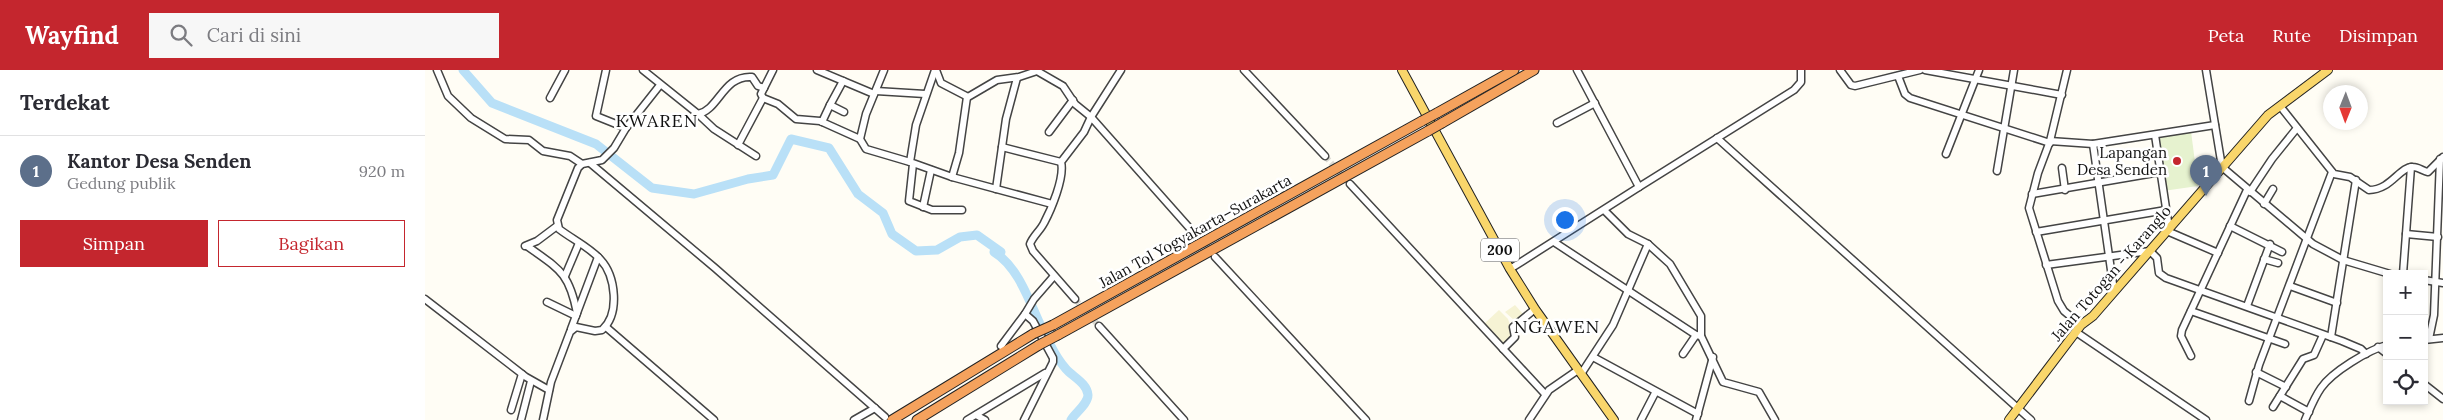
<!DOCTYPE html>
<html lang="id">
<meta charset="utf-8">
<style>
body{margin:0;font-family:Lora,serif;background:#f7f7f7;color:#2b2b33}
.controls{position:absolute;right:15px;bottom:15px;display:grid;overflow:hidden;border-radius:0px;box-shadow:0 2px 8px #0003}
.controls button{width:45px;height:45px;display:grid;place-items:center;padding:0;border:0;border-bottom:1px solid #e1e1e2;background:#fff;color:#2b2b33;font:25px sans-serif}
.compass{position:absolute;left:1898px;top:15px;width:45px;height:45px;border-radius:50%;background:#fff;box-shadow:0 2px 8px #0003;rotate:181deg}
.you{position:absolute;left:1139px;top:149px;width:18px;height:18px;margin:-12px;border:4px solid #fff;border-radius:50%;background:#1a73e8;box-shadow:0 0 0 8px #1a73e833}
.badge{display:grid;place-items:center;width:32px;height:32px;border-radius:50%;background:#c4262e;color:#fff;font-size:16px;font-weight:700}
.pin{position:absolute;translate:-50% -41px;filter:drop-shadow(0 1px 2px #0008)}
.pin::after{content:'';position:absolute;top:26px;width:18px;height:15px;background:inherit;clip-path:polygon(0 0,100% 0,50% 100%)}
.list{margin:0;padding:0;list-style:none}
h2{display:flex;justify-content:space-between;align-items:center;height:65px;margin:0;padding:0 20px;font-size:21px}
h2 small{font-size:16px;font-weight:400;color:#7c7c81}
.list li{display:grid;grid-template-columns:32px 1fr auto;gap:15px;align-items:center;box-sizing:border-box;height:70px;padding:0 20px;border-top:1px solid #e1e1e2}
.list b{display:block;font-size:19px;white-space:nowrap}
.list p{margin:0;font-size:16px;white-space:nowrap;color:#7c7c81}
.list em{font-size:16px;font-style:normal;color:#7c7c81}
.actions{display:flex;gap:10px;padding:15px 20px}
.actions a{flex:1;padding:11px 0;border:1px solid #c4262e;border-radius:0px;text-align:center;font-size:18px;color:#c4262e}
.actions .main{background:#c4262e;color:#fff}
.icon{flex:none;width:28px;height:28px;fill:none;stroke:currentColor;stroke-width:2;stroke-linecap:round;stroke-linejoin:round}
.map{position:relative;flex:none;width:2018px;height:350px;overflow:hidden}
header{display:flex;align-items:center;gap:30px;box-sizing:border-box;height:70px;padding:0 25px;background:#c4262e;color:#fff}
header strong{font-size:24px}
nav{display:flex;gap:28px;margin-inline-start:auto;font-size:18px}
.search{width:350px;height:45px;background:#f7f7f7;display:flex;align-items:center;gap:12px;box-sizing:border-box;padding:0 18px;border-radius:0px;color:#7c7c81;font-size:19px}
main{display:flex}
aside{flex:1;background:#fff}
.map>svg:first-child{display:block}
</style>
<header>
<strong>Wayfind</strong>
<div class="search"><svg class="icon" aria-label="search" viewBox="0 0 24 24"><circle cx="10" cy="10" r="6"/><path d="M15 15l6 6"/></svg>Cari di sini</div>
<nav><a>Peta</a><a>Rute</a><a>Disimpan</a></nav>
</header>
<main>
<aside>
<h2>Terdekat<small></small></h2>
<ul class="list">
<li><span class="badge" style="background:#5c6f8a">1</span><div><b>Kantor Desa Senden</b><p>Gedung publik</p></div><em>920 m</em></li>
</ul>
<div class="actions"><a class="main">Simpan</a><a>Bagikan</a></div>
</aside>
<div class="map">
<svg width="2018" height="350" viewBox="0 0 2018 350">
<rect width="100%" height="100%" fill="#fffdf5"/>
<!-- farmland -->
<g fill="#f6f3d4">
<polygon points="1090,235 1098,244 1090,251 1080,242"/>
<polygon points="1074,240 1083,249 1089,266 1079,276 1059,254"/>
</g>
<!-- pitch -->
<polygon fill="#e6f2cf" points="1766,61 1773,116 1738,121 1730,66"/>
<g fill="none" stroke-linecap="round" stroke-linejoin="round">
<!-- river -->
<g stroke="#b9e0f7" stroke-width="9">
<polyline points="38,0 67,33 171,74 227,118 269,124 323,109 348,105 366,69 404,78 433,124 458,143 467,164 491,181 512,180 535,167 552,165 576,182"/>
<path d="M569,182c29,17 40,66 57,94 4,8 9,16 15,23 7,8 21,14 22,26 0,9 -13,18 -17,25"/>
</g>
<!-- minor-tunnel -->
<g stroke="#dbdad3" stroke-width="6" stroke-dasharray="6 3" stroke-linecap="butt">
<polyline points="900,86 921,110"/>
<polyline points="768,162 787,183"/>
<polyline points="650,229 674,256"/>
</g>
<defs>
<g id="minor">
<polyline points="12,0 23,26 46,48 80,69 104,70 118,81 145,86 157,94"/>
<polyline points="181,0 171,46 201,58"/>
<path d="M218,0l55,44c21,-4 25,-39 54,-37l6,9 6,2 9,-18"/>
<polyline points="392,0 449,24"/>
<polyline points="459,0 441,44 435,69 441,79 485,92"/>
<polyline points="510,0 491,55 485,92 527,107 627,134"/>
<polyline points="511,0 516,13 543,27 572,10 594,7 612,1 638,16 650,34 666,47 696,0"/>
<polyline points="819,0 900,86"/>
<polyline points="1415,0 1426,15 1430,16 1495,0"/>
<polyline points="1500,0 1637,25"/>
<polyline points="1642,0 1625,71 1613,103 1604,138 1633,231 1639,241 1656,255"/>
<polyline points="1781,0 1797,97 1888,174 1918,190 1965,204"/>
<polyline points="1473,6 1480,24 1485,28 1625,73"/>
<polyline points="451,21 500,24"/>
<polyline points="125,28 140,0"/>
<polyline points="338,28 353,34 371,49 395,51 435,69"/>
<polyline points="405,35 418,11"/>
<path d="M1855,36l54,68 16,3 19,13c22,0 31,-24 44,-23 5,0 10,4 15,5l15,-15"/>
<polyline points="273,44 289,59 331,86"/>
<polyline points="397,52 405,35 419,42"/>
<polyline points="1132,53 1170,33"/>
<polyline points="624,62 648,30"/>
<polyline points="1730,65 1744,158"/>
<polyline points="1292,68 1606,350"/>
<polyline points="1625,71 1668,74 1790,55"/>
<polyline points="1668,74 1689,221"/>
<polyline points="313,75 338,28 336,24 339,18"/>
<polyline points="577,77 636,92"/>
<polyline points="1521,84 1554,0"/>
<polyline points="165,93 290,198 460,347"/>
<polyline points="488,94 484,131 507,140 537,140"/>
<polyline points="1637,98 1640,120"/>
<polyline points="1572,101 1589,0"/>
<polyline points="527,107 534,83 542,27"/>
<polyline points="925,114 1120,324"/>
<polyline points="1214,117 1369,20 1376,12 1376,0"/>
<polyline points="571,119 581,49 592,8"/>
<polyline points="1825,122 1847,89 1872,58"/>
<polyline points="1607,124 1735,102"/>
<polyline points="1839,134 1848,119"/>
<polyline points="498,137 506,100"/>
<polyline points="1179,140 1203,164 1223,174 1245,194 1276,246 1276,266 1298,312 1334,322 1350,350"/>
<polyline points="1805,156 1857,182"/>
<polyline points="1742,161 1793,183"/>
<polyline points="1611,162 1741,140"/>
<polyline points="1981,164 2013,167"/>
<polyline points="1129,172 1271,265 1276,266"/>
<polyline points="100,176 112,171 132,156"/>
<path d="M102,176c32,23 42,26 50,67"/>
<polyline points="790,187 941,350"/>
<polyline points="1839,189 1853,193"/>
<polyline points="1621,195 1725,181 1732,188 1734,203 1741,208 1917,271 1936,279 1941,284"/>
<polyline points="1085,199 1214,117 1152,0"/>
<polyline points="1978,204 1986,97"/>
<polyline points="140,206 154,173"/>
<polyline points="1999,210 2018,213"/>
<polyline points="1865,216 1912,233"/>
<polyline points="0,229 101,307 124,320"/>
<path d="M650,229l-42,-48 -3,-7c3,-8 10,-13 14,-21 7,-13 21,-46 17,-61l23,-30 7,-15 102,115"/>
<polyline points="122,232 151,246"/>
<polyline points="1822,236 1845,174"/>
<polyline points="1766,241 1860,274"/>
<polyline points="674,256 759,350"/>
<polyline points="181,257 289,350"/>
<polyline points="146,259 173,187"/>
<polyline points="1651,262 1781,350"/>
<polyline points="1906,267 1931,110"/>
<polyline points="2004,269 2009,245 2015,89"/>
<polyline points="1999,270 2018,268"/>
<polyline points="576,276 600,244"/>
<polyline points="1953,277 1962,284"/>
<polyline points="1078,279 1090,267 1088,257 1110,239"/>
<polyline points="1258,284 1271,265"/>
<polyline points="1766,286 1756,266 1757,260 1822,120"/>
<polyline points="1168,287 1273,344"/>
<polyline points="1831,302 1861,317"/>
<polyline points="1156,304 1188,255 1223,174"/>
<polyline points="1999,314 2018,329"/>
<polyline points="1855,326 1884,342"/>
<polyline points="1824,331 1834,295 1907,102"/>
<polyline points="1848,337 1878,289 1889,285 1898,265"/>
<polyline points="86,340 97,304"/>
<polyline points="551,345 560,350"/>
<polyline points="96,350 106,311"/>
<path d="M118,350l8,-38 19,-50 6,-5 19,4 7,-1c18,-16 14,-54 -2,-71 -11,-12 -28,-20 -41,-30l-2,-9 21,-52 4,-4 20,-4 12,-12 12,-20 34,-43"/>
<polyline points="429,350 450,338"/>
<polyline points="542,350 620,303"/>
<polyline points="599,350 628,292 628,288 608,251 600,244 609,229 629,206"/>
<polyline points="1104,350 1124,320 1153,300"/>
<polyline points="1216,350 1230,323"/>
<polyline points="1271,350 1288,287"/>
<path d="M1880,350c5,-11 9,-22 16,-32 11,-16 47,-38 66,-43"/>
</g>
<g id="major">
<polyline points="977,0 1085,199 1110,239 1189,350"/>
<polyline points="1584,350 1656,255 1668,246 1843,45 1903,0"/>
</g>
<g id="highway">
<polyline points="1012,43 1089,0"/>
<polyline points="1017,53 1109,0"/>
<polyline points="628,255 997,51"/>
<polyline points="633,265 1003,61"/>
<polyline points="467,350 608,264"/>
<polyline points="492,350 614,275"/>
</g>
</defs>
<!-- minor casing -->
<use href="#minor" stroke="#444" stroke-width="9"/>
<!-- major casing -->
<use href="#major" stroke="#222" stroke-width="10"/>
<!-- highway casing -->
<use href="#highway" stroke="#222" stroke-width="11"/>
<!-- minor -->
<use href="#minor" stroke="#fff" stroke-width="6"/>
<!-- major -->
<use href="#major" stroke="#f9d66b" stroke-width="8"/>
<!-- highway -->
<use href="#highway" stroke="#f5a25d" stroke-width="9"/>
<defs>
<g id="highway-bridge">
<polyline points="997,51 1012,43"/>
<polyline points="1003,61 1017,53"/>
<polyline points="608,264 628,255"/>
<polyline points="614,275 633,265"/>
</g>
</defs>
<!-- highway-bridge casing -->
<use href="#highway-bridge" stroke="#222" stroke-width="11" stroke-linecap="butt"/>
<!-- highway-bridge -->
<use href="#highway-bridge" stroke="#f5a25d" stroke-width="9"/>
</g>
<!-- markers -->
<circle fill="#c4262e" stroke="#fff" stroke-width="2" cx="1752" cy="91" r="5"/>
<g text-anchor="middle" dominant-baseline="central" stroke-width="5" stroke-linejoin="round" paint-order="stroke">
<!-- shield labels -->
<rect fill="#fff" stroke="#585858" stroke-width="1" x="1056" y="168.5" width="38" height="23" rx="4"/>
<g font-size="14" font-weight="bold" fill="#111">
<text x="1075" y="180">200</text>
</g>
<!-- poi labels -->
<g font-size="15" fill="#111" stroke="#fff" text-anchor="end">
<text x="1742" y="82">Lapangan<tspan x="1742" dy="17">Desa Senden</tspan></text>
</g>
<!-- street labels -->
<g font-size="15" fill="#111" stroke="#fff">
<text transform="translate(770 161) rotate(-29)">Jalan Tol Yogyakarta–Surakarta</text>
<text transform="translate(1686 203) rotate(-49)">Jalan Totogan - Karanglo</text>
</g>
<!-- quarter labels -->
<g font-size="18" letter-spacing="1" fill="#111" stroke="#fff">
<text x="232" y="50">KWAREN</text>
<text x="1132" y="256">NGAWEN</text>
</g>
</g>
</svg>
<div class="controls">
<button>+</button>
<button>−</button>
<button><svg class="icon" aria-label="locate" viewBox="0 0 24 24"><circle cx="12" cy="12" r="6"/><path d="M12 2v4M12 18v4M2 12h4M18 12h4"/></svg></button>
</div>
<svg class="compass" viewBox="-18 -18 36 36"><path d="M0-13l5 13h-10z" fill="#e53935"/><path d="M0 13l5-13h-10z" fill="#7c7c81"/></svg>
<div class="you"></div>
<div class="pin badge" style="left:1781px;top:126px;background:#5c6f8a">1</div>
</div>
</main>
